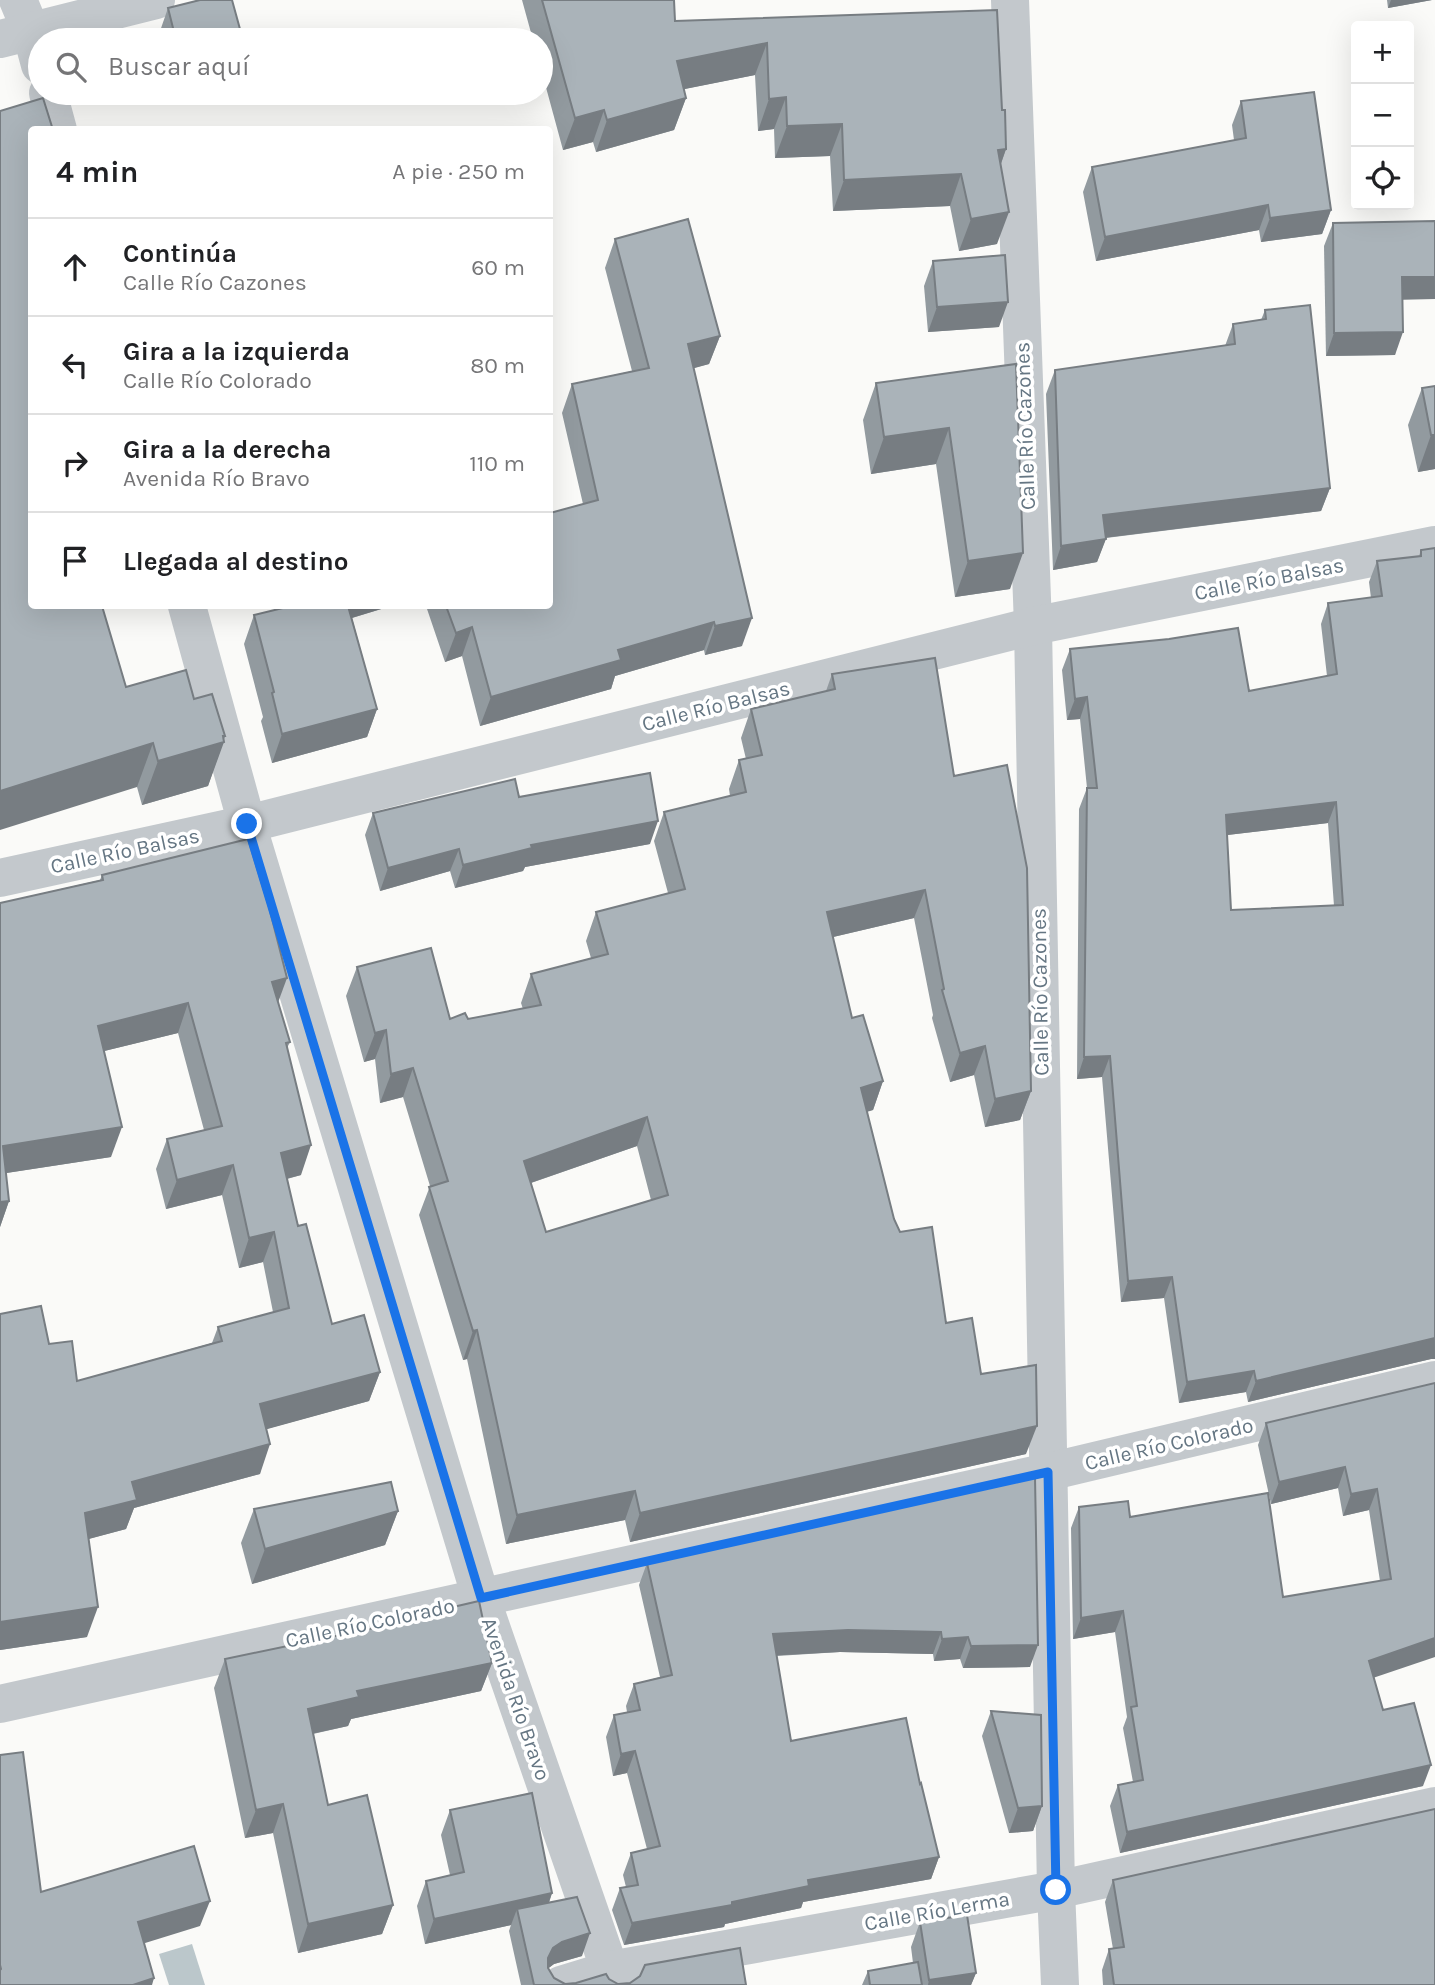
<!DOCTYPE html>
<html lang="es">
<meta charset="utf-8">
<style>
body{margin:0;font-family:Karla,sans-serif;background:#f2f2f2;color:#202124}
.controls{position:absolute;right:21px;top:21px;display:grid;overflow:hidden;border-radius:7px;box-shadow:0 7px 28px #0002}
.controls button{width:63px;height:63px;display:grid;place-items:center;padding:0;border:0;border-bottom:2px solid #e0e0e0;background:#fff;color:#202124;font:35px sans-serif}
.stop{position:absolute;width:21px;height:21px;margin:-16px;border:5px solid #1a73e8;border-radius:50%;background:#fff}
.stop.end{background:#1a73e8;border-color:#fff;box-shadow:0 2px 7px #0008}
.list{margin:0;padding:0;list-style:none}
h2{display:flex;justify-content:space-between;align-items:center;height:91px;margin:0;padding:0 28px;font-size:30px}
h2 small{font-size:23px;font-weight:400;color:#757577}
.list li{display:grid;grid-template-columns:46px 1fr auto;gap:21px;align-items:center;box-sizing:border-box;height:98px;padding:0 28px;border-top:2px solid #e0e0e0}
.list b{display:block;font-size:26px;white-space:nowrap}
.list p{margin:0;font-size:23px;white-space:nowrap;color:#757577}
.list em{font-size:23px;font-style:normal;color:#757577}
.icon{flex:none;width:38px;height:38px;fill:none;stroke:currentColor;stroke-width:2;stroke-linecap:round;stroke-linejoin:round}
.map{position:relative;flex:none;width:1435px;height:1985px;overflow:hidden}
.search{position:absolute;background:#fff;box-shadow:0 7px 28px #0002;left:28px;top:28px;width:525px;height:77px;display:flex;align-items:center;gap:18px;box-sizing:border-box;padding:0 24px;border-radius:38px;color:#757577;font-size:26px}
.panel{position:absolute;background:#fff;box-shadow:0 7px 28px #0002;left:28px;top:126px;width:525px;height:483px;border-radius:7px}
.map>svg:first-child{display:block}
</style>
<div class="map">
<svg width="1435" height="1985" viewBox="0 0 1435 1985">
<rect width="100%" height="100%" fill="#fafaf8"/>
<!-- water -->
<polygon fill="#bbc7cb" points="192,1944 205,1985 169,1985 159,1954"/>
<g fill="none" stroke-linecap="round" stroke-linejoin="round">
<!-- minor -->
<g stroke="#c3c8cc" stroke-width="38">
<polyline points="18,0 31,31 40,65"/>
<polyline points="1010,0 1033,626 1056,1890 1060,1985"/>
<polyline points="0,39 156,0"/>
<polyline points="48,93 58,130"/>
<polyline points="187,606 247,824 481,1598 615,1985"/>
<polyline points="0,878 247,824 1033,626 1435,545"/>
<polyline points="0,1704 1048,1472 1435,1380"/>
<polyline points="561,1985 610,1970 1056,1890 1435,1806"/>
</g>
</g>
<!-- wall -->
<g fill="#929a9f" fill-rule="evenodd">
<polygon points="522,0 674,0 675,21 997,10 1002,110 1006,149 1000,166 997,244 959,251 950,206 833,211 830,156 775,158 774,129 758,131 755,75 684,89 686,98 674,130 596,152 593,142 563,150 541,69 541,40 533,40"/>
<polygon points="1387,0 1432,0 1388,8"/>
<polygon points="168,8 243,40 161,40 159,34"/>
<polygon points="1241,101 1331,210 1322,234 1261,242 1259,230 1096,261 1083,192 1092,167 1234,140 1232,125"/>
<polygon points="1333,223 1402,300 1395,355 1326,356 1324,246"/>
<polygon points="615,239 720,336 709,364 693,368 742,646 705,655 704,650 615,676 611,689 480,726 462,656 445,662 426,606 550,606 583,504 562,413 572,384 632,371 605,268"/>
<polygon points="933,261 999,327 928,332 924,286"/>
<polygon points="1265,310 1330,488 1321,511 1106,538 1097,562 1053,570 1046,394 1055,370 1225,346 1233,324 1261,320"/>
<polygon points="1016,364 1010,589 955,597 936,464 871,474 863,420 876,383"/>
<polygon points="1435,386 1435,469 1418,472 1408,425 1422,388"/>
<path d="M1435,548v811h-4l-183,43 -2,-10 -67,11 -15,-105 -43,4 -19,-225 -25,2 2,-270 8,-21 -7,-69 -13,1 -5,-50 8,-21 179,42 78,-15 -6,-52 7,-21 43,-5 -2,-16 8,-21 42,-5 2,-6zM1328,823l6,83 -103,4 -4,-75z"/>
<polygon points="32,606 126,687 194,699 225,736 208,786 142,805 137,787"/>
<polygon points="291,606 391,606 352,618 377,709 367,737 272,763 261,721 263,717 244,644 254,615"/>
<path d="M832,674l122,102 77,315 -11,29 -35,7 -11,-52 -24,7 -18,-64 1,-3 -19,-97 -81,19 19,81 31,63 -10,29 -6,1 27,108 6,13 46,91 35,51 45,80 -396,88 -5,-22 -119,24 -39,-185 -4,1 -44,-145 11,-29 -27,-89 -23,6 -5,-44 -11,3 -18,-66 11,-29 93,52h18l55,-10 -2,-6 10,-29 60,-16 -5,-17 10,-29 72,-19 -14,-52 10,-29 66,-16 -1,-7 10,-29 7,-1 -5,-21 10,-29 75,-18zM637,1146l14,54 -105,32 -15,-49z"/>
<polygon points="519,797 650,844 525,867 523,871 455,888 450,871 380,891 365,835 373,813"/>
<polygon points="102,875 278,1003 290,1042 287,1048 301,1175 287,1179 298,1226 332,1324 380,1372 369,1401 266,1429 260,1474 134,1508 126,1529 88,1539 87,1637 0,1650 0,1314 49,1344 77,1381 212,1343 218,1327 273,1312 263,1262 239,1268 222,1195 166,1209 156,1169 167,1139 204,1130 178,1033 104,1051 111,1157 6,1173 9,1201 0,1227 0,903 100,880"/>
<polygon points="1435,1383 1374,1677 1383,1710 1423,1786 1120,1853 1110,1806 1118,1785 1133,1782 1123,1728 1127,1717 1115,1632 1073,1639 1071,1528 1079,1507 1130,1517 1283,1597 1380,1581 1369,1510 1343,1516 1338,1488 1271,1504 1258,1445 1266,1423"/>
<polygon points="1035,1477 1030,1667 963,1668 960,1659 934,1661 933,1654 840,1652 777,1656 791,1741 920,1784 939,1857 931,1879 803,1902 801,1908 725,1924 724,1927 624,1945 612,1910 620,1888 626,1887 623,1875 631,1853 647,1849 627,1773 613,1776 606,1737 614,1715 627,1712 626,1706 634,1684 660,1677 639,1585 647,1563"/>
<polygon points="254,1509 398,1511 385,1545 252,1584 241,1543"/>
<polygon points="397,1620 492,1663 481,1691 351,1719 348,1726 313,1734 328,1805 393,1905 382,1934 298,1953 273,1833 245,1838 214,1688 225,1659 396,1623"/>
<polygon points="991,1711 1042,1806 1033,1831 1009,1833 982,1736"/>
<polygon points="450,1810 552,1893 549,1903 582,1956 554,1964 548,1968 554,1978 565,1984 609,1979 618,1984 746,1985 521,1985 509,1931 511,1925 425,1944 417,1906 426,1881 450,1875 441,1835"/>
<polygon points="1113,1880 1435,1985 1103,1985 1102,1970 1109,1949 1113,1949 1105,1902"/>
<polygon points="920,1922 976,1973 971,1985 862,1985 868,1971 913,1963 911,1947"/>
</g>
<!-- shaded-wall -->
<g fill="#777d82">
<polygon points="1391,0 1432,0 1388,8"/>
<polygon points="767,43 755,75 665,93 677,61"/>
<polygon points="786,97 774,129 758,131 769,99"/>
<polygon points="686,98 674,130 596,152 607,120"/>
<polygon points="604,110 593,142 563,150 575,118"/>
<polygon points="842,124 830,156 775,158 787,126"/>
<polygon points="1006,149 995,181 998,150"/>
<polygon points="961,174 950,206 833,211 844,180"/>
<polygon points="1268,205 1259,230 1096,261 1105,237"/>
<polygon points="1331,210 1322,234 1261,242 1270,218"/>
<polygon points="1009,212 997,244 959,251 971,219"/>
<polygon points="1402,277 1435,277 1435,299 1393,300"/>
<polygon points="1008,302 999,327 928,332 937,307"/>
<polygon points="1403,332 1395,355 1326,356 1334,333"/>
<polygon points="720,336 709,364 677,373 688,344"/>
<polygon points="949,428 936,464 871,474 884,437"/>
<polygon points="1431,435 1435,435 1435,469 1418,472"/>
<polygon points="1330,488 1321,511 1095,539 1103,515"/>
<polygon points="1106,539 1097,562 1053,570 1061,546"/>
<polygon points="1023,553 1010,589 955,597 968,561"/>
<polygon points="341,606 391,606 335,623"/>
<polygon points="752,618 742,646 705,655 715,626"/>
<polygon points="714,622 704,650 615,676 611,689 480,726 491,697 618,650"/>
<polygon points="472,627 462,656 445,662 456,633"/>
<polygon points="1087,697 1080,719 1067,720 1075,699"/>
<polygon points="377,709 367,737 272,763 282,734"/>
<polygon points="225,736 222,743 224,742 208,786 142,805 158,761"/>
<polygon points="153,743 137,787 0,830 0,791"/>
<polygon points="1336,802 1328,823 1219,836 1226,815"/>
<polygon points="658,821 650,844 525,867 523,871 455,888 463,865 531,845"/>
<polygon points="459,849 450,871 380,891 388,868"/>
<polygon points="925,890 914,918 816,941 827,912"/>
<polygon points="287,978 276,1008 272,982"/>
<polygon points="188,1003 178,1033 88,1055 98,1026"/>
<polygon points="386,1030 375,1059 364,1062 375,1033"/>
<polygon points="985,1046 974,1075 950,1082 960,1053"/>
<polygon points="1110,1056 1102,1077 1077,1079 1084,1057"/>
<polygon points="413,1068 403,1097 380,1103 391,1074"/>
<polygon points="883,1081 873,1110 851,1117 861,1088"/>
<polygon points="1031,1091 1020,1120 985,1127 995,1099"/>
<polygon points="647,1117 637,1146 513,1189 524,1161"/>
<polygon points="122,1127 111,1157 0,1174 3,1146"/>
<polygon points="311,1145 301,1175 270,1183 281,1153"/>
<polygon points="233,1165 222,1195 166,1209 177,1180"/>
<polygon points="9,1201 0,1227 0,1202"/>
<polygon points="274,1232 263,1262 239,1268 249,1238"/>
<polygon points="1172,1277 1164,1298 1121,1302 1128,1281"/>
<polygon points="477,1330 467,1359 463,1360 473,1331"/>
<polygon points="1435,1338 1435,1359 1431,1359 1248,1402 1256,1381"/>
<polygon points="1254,1371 1246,1392 1179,1403 1187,1382"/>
<polygon points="380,1372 369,1401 249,1434 260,1404"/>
<polygon points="1037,1426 1026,1454 630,1542 640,1513"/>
<polygon points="270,1444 260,1474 134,1508 126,1529 74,1543 85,1513 132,1482"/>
<polygon points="1345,1467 1338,1488 1271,1504 1279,1482"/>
<polygon points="1377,1489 1369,1510 1343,1516 1351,1494"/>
<polygon points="635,1491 625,1520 506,1544 517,1515"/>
<polygon points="398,1511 385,1545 252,1584 265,1549"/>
<polygon points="98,1607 87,1637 0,1650 0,1622"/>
<polygon points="1123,1611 1115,1632 1073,1639 1081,1618"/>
<polygon points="848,1630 941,1632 933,1654 840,1652 765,1656 773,1634"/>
<polygon points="968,1637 960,1659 934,1661 942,1639"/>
<polygon points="1435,1638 1435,1657 1361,1682 1369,1661"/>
<polygon points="1038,1645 1030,1667 963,1668 971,1646"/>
<polygon points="492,1663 481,1691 351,1719 348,1726 297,1737 308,1709 357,1691"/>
<polygon points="635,1751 627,1773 613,1776 621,1754"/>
<polygon points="1431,1765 1423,1786 1120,1853 1127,1832"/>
<polygon points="283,1804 273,1833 245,1838 256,1810"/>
<polygon points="1042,1806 1033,1831 1009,1833 1018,1808"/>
<polygon points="939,1857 931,1879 803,1902 801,1908 725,1924 724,1927 624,1945 632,1923 732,1902 808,1880"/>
<polygon points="552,1893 543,1919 517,1909 511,1925 425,1944 434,1919"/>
<polygon points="210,1901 200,1926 129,1948 138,1922"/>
<polygon points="393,1905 382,1934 298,1953 308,1924"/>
<polygon points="590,1933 582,1956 554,1964 545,1971 548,1958 553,1948 562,1942"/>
<polygon points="976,1973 971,1985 928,1985 929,1980"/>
<polygon points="154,1978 152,1985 133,1985"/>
</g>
<!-- building -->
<g fill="#aab3b9" stroke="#777d82" stroke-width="2" fill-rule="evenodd">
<polygon points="200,0 232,0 243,40 176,40 168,8"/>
<polygon points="542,0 674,0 675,21 997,10 1002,110 1005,110 1006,149 998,150 1009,212 971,219 961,174 844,180 842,124 787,126 786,97 769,99 767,43 677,61 686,98 607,120 604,110 575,118"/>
<polygon points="1314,92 1331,210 1270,218 1268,205 1105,237 1092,167 1246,138 1241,101"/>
<polygon points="43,98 53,130 32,130 32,606 102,606 126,687 186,670 194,699 212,694 225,736 223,736 224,742 158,761 153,743 0,791 0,111"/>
<polygon points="688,219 720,336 688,344 752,618 715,626 714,622 618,650 621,660 491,697 472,627 456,633 446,606 550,606 550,513 598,500 572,384 649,368 615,239"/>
<polygon points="1435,221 1435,277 1402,277 1403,332 1334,333 1333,223"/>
<polygon points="1005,255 1008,302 937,307 933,261"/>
<polygon points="1310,305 1330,488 1103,515 1106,539 1061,546 1055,370 1235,344 1233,324 1266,319 1265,310"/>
<polygon points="1016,364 1023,553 968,561 949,428 884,437 876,383"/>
<polygon points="1435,386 1435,435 1431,435 1422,388"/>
<path d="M1435,548v790l-179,43 -2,-10 -67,11 -15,-105 -44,4 -18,-225 -26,1 3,-269h10l-10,-91 -12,2 -5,-50 99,-10 69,-11 11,63 88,-17 -9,-71 54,-7 -5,-35 44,-5v-6zM1336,802l7,103 -112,5 -5,-95z"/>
<polygon points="291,606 348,606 377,709 282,734 272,693 274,692 254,615"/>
<path d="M935,658l19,118 53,-11 20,103 4,223 -36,8 -10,-53 -25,7 -18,-63 2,-1 -19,-99 -98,22 25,106 11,-3 20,66 -22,7 33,131 6,13 32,-5 14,96 26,-5 9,56 55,-9 1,61 -397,87 -5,-22 -118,24 -40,-185 -4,1 -44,-144 19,-6 -35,-113 -22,6 -5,-44 -11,3 -18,-66 74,-19 19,71 15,-6 3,6 73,-14 -10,-31 77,-20 -12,-42 89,-23 -21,-77 82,-20 -7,-32 23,-5 -11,-46 84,-20 -3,-15zM647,1117l21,78 -122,37 -22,-71z"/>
<polygon points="650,773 658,821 531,845 532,848 463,865 459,849 388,868 373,813 515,779 519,797"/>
<polygon points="248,839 269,907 287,978 272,982 290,1042 286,1043 311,1145 281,1153 298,1226 306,1224 332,1324 364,1315 380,1372 260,1404 270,1444 132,1482 137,1500 85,1513 98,1607 0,1622 0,1314 41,1306 49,1344 72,1341 77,1381 222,1341 218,1327 289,1308 274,1232 249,1238 233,1165 177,1180 167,1139 222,1126 188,1003 98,1026 122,1127 3,1146 9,1201 0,1202 0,903 103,880 102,875"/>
<polygon points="1435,1383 1435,1638 1369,1661 1383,1710 1414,1703 1431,1765 1127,1832 1118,1785 1143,1780 1131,1707 1137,1706 1123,1611 1081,1618 1079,1507 1128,1501 1130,1517 1268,1493 1283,1597 1391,1579 1377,1489 1351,1494 1345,1467 1279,1482 1266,1423"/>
<polygon points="1035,1477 1038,1645 971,1646 968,1637 942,1639 941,1632 848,1630 773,1634 791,1741 906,1718 920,1784 921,1783 939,1857 808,1880 809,1886 732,1902 732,1905 632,1923 620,1888 638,1885 631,1853 660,1846 635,1751 621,1754 614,1715 640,1710 634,1684 672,1675 647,1563"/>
<polygon points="391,1482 398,1511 265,1549 254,1509"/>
<polygon points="479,1601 492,1663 357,1691 359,1697 308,1709 328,1805 367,1795 393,1905 308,1924 283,1804 256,1810 225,1659 398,1623 397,1620"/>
<polygon points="991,1711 1041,1715 1042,1806 1018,1808"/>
<polygon points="23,1752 41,1892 194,1846 210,1901 138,1922 154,1978 133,1985 0,1985 0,1970 1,1969 0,1965 0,1755"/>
<polygon points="532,1793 552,1893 434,1919 426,1881 464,1872 450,1810"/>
<polygon points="1435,1809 1435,1985 1114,1985 1109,1949 1124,1947 1113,1880"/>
<polygon points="577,1897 590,1933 562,1942 553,1948 548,1958 548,1968 554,1978 565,1984 576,1983 606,1974 609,1979 618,1984 630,1983 640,1976 645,1965 740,1948 746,1985 534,1985 517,1909"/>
<polygon points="967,1915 976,1973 929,1980 920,1922"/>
<polygon points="918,1962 922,1985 870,1985 868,1971"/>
</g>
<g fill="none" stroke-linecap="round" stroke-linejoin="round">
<!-- route -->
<polyline stroke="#1a73e8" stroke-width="9" points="247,824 481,1598 1048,1472 1056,1890"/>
</g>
<g text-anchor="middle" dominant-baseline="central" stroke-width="7" stroke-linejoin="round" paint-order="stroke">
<!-- street labels -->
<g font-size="21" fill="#657683" stroke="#fff">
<text transform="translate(1025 426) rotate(-92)">Calle Río Cazones</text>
<text transform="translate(1269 579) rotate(-11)">Calle Río Balsas</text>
<text transform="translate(716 706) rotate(-14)">Calle Río Balsas</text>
<text transform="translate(125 851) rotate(-12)">Calle Río Balsas</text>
<text transform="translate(1040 992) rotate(-91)">Calle Río Cazones</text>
<text transform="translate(1169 1444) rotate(-13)">Calle Río Colorado</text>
<text transform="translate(370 1623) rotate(-12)">Calle Río Colorado</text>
<text transform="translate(516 1699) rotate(71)">Avenida Río Bravo</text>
<text transform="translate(937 1911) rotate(-10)">Calle Río Lerma</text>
</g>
</g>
</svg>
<div class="controls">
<button>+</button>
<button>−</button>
<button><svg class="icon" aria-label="locate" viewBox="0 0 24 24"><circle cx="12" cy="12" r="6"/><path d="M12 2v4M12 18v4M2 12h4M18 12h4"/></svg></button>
</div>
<div class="stop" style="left:1056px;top:1890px"></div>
<div class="stop end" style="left:247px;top:824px"></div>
<div class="search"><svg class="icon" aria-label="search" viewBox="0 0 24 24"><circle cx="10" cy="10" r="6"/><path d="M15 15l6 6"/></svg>Buscar aquí</div>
<section class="panel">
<h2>4 min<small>A pie · 250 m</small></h2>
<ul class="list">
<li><svg class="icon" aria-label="ahead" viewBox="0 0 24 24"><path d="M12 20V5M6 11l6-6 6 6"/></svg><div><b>Continúa</b><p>Calle Río Cazones</p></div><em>60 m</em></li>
<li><svg class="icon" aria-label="left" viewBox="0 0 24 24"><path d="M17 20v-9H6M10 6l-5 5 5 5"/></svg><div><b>Gira a la izquierda</b><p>Calle Río Colorado</p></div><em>80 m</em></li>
<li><svg class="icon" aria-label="right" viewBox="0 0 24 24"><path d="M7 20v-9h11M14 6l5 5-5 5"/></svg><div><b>Gira a la derecha</b><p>Avenida Río Bravo</p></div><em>110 m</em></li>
<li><svg class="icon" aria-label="arrive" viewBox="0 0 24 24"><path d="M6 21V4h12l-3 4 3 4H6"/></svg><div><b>Llegada al destino</b></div></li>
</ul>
</section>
</div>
